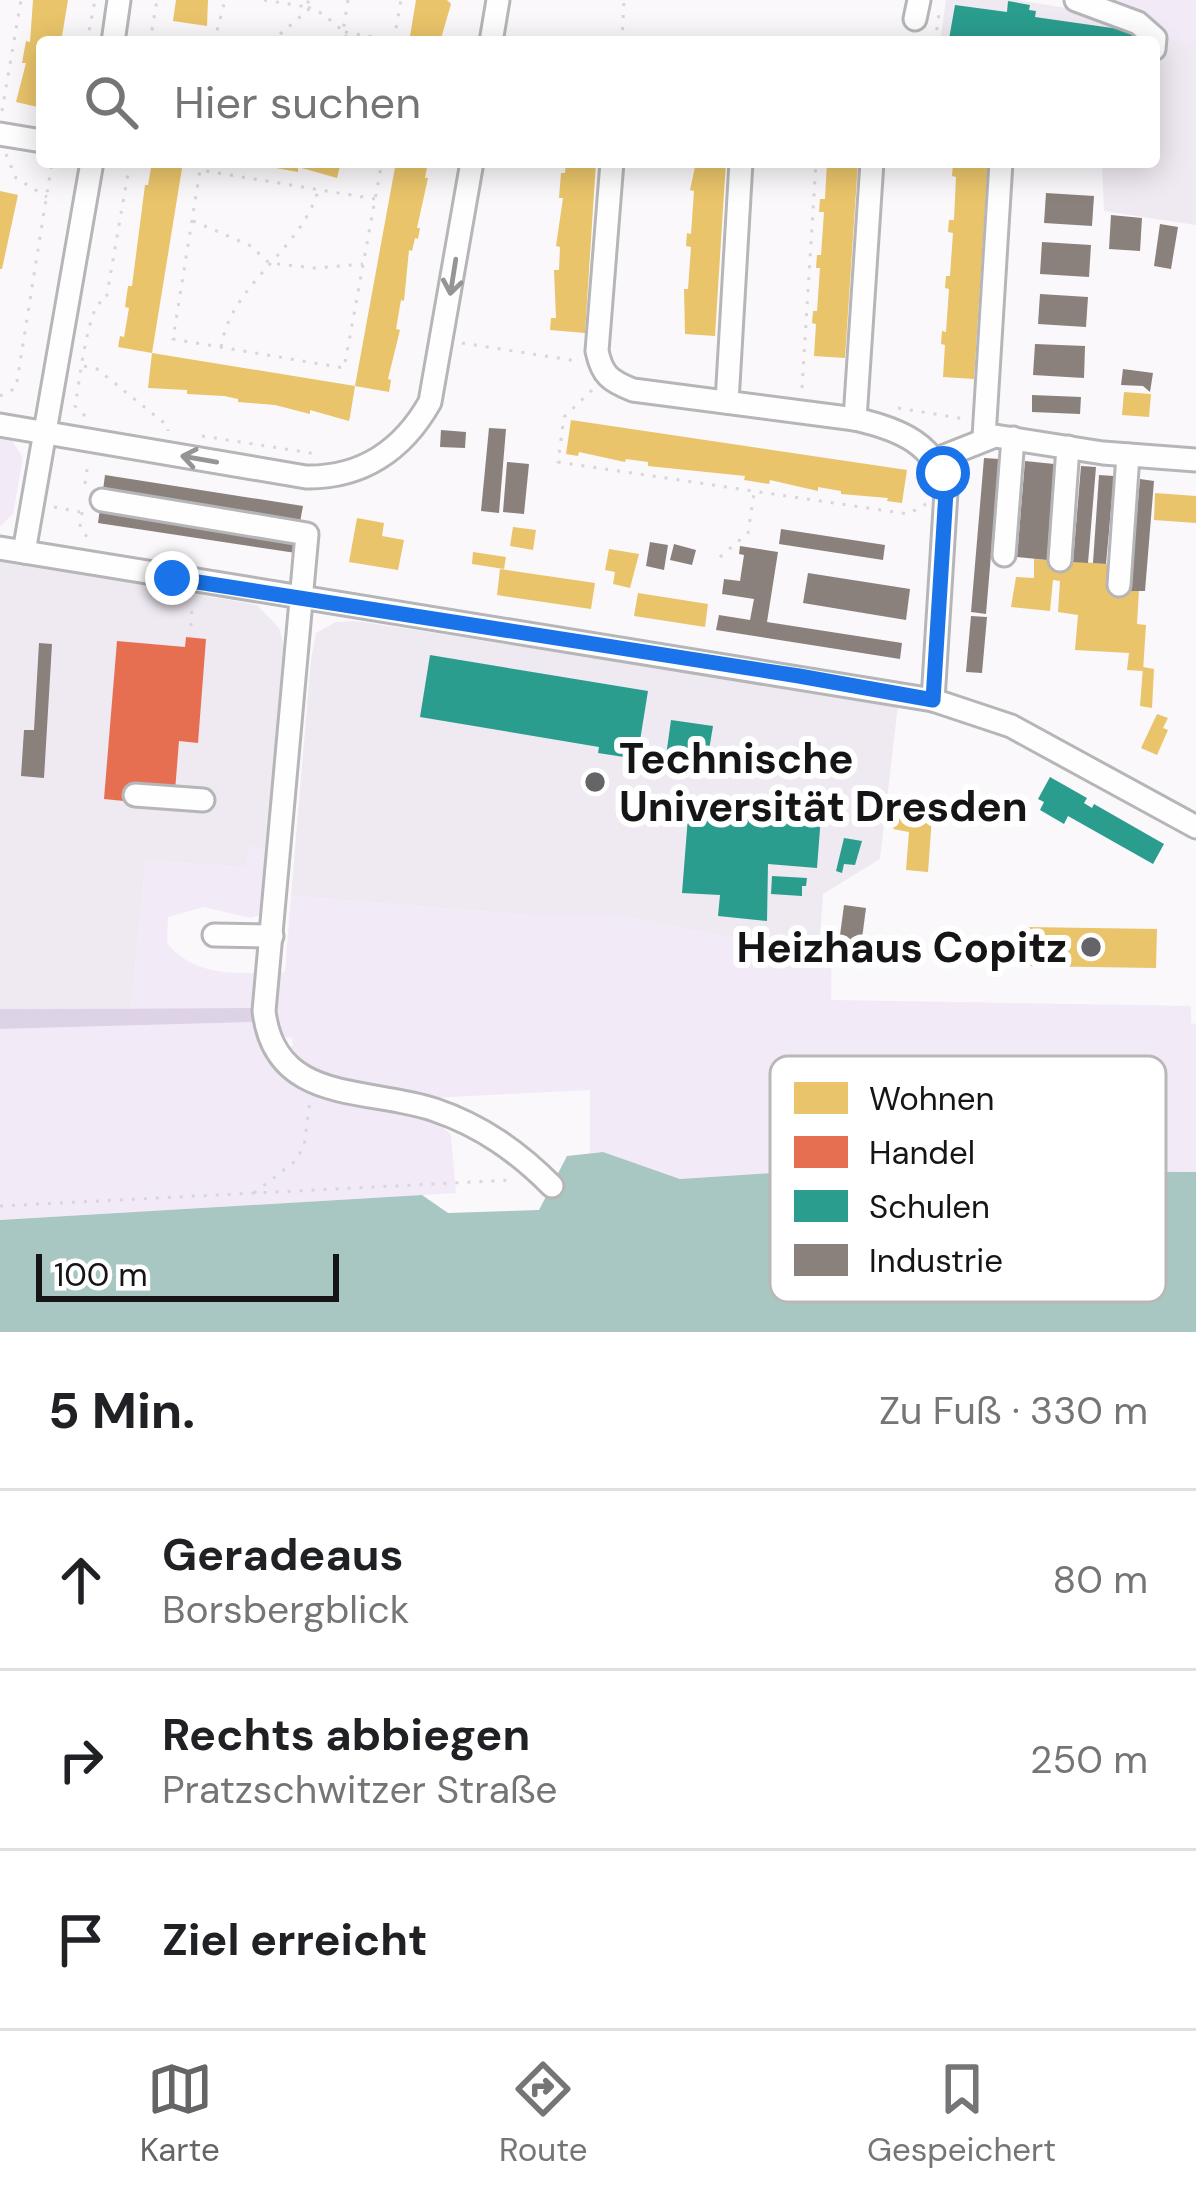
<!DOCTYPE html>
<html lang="de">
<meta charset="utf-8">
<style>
body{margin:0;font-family:"DM Sans",sans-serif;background:#f2f2f2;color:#202124}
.scale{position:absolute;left:36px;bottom:30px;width:303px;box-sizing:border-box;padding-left:12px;border:6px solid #151416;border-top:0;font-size:33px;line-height:42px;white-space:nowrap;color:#151416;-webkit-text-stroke:9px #fff;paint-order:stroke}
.stop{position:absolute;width:36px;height:36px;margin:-27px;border:9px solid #1a73e8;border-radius:50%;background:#fff}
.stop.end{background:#1a73e8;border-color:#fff;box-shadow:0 3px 12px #0008}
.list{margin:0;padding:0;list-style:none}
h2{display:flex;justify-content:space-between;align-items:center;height:156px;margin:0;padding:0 48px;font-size:51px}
h2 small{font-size:39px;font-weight:400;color:#757577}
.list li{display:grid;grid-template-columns:78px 1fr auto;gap:36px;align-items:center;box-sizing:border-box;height:180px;padding:0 48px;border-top:3px solid #e0e0e0}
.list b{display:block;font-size:45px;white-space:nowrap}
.list p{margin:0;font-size:39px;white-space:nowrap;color:#757577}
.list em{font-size:39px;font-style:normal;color:#757577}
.icon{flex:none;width:66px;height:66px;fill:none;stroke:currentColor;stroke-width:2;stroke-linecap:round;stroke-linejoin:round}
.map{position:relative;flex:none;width:1196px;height:1332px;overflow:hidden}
.search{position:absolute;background:#fff;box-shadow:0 6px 30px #0003;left:36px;right:36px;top:36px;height:132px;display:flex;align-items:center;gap:30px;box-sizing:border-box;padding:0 42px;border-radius:12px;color:#757577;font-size:45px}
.sheet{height:696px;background:#fff}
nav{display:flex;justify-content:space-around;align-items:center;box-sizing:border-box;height:168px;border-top:3px solid #e0e0e0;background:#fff;font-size:33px;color:#757577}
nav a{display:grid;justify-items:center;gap:6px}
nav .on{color:#656466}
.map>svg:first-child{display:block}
</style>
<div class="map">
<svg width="1196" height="1332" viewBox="0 0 1196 1332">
<rect width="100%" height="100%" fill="#faf8fb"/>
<!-- built -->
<g fill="#efe9f1">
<polygon points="946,0 1016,0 1079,10 1196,46 1196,225 1104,211 1102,162 1154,162 1154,42 940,42"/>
<polygon points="0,560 257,605 279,628 287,656 273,851 249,847 247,868 146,860 131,1008 0,1009"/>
<polygon points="356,621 898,705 880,859 823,894 820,939 726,937 617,915 528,915 291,896 311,660 316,633 336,622"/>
</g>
<!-- green -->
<g fill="#f3eaf8">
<polygon points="1083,0 1196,0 1196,46 1164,39"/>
<polygon points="0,435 10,437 23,458 13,514 0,527"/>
<path d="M249,847l24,4 -10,63 -12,4 -48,-11 -35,10 -1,26c22,28 56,31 91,30l-5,35h-122l15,-148 101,8z"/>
<polygon points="291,896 528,915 617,915 726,937 820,939 832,941 831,1000 1191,1006 1191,1023 1196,1024 1196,1172 924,1171 874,1160 797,1192 772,1173 680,1179 603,1152 590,1153 590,1090 410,1099 333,1084 282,1049 293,1046 292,1038 276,1036 275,974 285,972"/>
<polygon points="255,1022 260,1042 276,1064 431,1117 451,1135 456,1193 0,1220 0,1029"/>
</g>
<!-- forest -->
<polygon fill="#ded3e6" points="253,1008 255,1022 0,1029 0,1009"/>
<!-- water -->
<polygon fill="#a8c7c2" points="603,1152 680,1179 772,1173 797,1191 874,1160 924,1171 1196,1172 1196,1332 0,1332 0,1220 422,1195 448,1213 539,1210 567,1156"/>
<!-- homes -->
<g fill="#e9c46a">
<polygon points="33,0 68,0 61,42 42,42 42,108 16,102 26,63 22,63 26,41 30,42"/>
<polygon points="176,0 208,0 207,26 173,21"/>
<polygon points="416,0 447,0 451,4 440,42 409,42"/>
<polygon points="152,162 183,162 152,353 118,347 120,336 124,337 129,308 125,307 128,286 132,286 145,185 148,185"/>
<polygon points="277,162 341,162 337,178 298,167 298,172 276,168"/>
<polygon points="396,162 428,162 425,178 428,178 417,228 420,228 418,239 415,238 412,251 409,250 404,301 401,300 396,329 400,330 388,379 391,380 389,392 355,386"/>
<polygon points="566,162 596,162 585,333 550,330 551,318 556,318 554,270 559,270 560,247 556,246 563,198 559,198 561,173 565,173"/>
<polygon points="696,162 726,162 715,336 685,334 684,289 688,289 691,247 686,246 687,233 691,234 694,191 690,190"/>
<polygon points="827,162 858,162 845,358 814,356 816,324 812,323 813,311 817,311 820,268 816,268 817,255 821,255 824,212 819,212 820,199 825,199"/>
<polygon points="957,162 988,162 974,379 943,377 945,345 941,344 942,331 946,332 949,289 945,288 946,276 950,276 953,233 948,232 949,220 954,220 956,177 952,176 953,164"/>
<polygon points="0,191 18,195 2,269 0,269"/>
<polygon points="152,353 355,386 350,417 349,421 310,410 310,414 275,405 238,402 238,399 224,396 187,394 187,390 148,388"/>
<polygon points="1124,392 1151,394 1149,417 1122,415"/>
<polygon points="571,420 907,470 902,503 887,501 888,498 841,494 841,491 818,487 818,491 770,480 769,484 744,480 745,476 648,466 648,462 626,459 625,462 579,452 578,456 566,454"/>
<polygon points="1155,493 1196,496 1196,523 1154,520"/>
<polygon points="357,518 384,523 382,536 404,540 398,570 349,562"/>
<polygon points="513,527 536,530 533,550 510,546"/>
<polygon points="609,549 639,554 630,588 613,584 615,572 605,570"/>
<polygon points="473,552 506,557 504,569 472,564"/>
<polygon points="1034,559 1110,564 1108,588 1139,590 1137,624 1146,625 1143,671 1127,670 1129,653 1075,650 1078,615 1058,612 1060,581 1053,580 1050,611 1011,607 1016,577 1034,578"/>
<polygon points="500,569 595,583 591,609 497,595"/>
<polygon points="638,593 708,604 705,627 634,616"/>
<polygon points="1143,667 1154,669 1152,708 1140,706"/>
<polygon points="1157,714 1168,718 1163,728 1168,730 1157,755 1141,748"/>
<polygon points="906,800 933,803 928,872 906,870 909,832 893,829"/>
<polygon points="1026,927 1157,929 1156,968 1026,966"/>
</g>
<!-- shops -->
<polygon fill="#e76f51" points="186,637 206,639 198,743 179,741 175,791 134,802 104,799 117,641 185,647"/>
<!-- schools -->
<g fill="#2a9d8f">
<polygon points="1008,1 1030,5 1029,10 1036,11 1035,17 1147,33 1145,42 949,39 955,5 1007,12"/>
<polygon points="430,655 648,691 637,759 598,753 599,747 420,717"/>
<polygon points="671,720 713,726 707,762 666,756"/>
<polygon points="1050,777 1087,798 1084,803 1092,808 1094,804 1164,844 1153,864 1068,816 1064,824 1040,810 1044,802 1038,799"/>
<polygon points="689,804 821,816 817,868 768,864 767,921 718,916 720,895 682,893"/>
<polygon points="844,838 862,841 855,865 844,864 842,873 836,871"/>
<polygon points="772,876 807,878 806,886 802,886 802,896 771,894"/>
</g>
<!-- industry -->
<g fill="#8a817c">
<polygon points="1046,193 1094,196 1092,226 1044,223"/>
<polygon points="1111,215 1142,218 1140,251 1109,249"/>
<polygon points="1160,224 1178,227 1171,269 1154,266"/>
<polygon points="1042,242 1091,245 1089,277 1040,274"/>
<polygon points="1040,294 1088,297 1086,327 1038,324"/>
<polygon points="1035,344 1085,346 1084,378 1033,375"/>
<polygon points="1123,369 1153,373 1150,392 1143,386 1121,385"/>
<polygon points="1032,395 1081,397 1080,414 1032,412"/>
<polygon points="489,428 506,429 499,513 481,511"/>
<polygon points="441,430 466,432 465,448 440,447"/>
<polygon points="984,458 999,459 986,614 971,612"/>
<polygon points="1025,461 1054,464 1047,560 1017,557"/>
<polygon points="507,462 529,464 524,514 503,512"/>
<polygon points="1081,466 1096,467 1088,563 1073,562"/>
<polygon points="105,475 303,506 300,522 103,490"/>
<polygon points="1099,475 1114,476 1106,564 1093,563"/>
<polygon points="1140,479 1154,481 1145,591 1130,591"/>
<polygon points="100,508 298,538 296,553 98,523"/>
<polygon points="781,529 885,545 883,560 779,544"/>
<polygon points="650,542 668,545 664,570 646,566"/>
<polygon points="674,544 696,550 692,565 670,560"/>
<polygon points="740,546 778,552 767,622 902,643 900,659 716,630 719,615 750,620 754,599 722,594 724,579 740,581 744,555 739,554"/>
<polygon points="808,573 910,589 906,620 803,603"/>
<polygon points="971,616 987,617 982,673 966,672"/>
<polygon points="39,643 52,644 44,778 21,776 24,730 34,730"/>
<polygon points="844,905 866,908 861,946 839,943"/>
</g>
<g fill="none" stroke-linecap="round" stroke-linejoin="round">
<defs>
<g id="minor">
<polyline points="1076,0 1138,23 1155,38 1154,49"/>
<polyline points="915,19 919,0"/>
<polyline points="113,42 119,0"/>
<polyline points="491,42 498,0"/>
<polyline points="0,134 42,141"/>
<path d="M612,162l-15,189c5,24 13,30 36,39l222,29c44,10 83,25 91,73l-13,208"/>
<polyline points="727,402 741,162"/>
<polyline points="855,419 872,162"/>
<path d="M0,425l306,52c56,1 97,-27 124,-75l42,-240"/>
<polyline points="984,437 1001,162"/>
<polyline points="937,459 995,436 1103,453 1196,460"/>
<path d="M102,500l205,34 -43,477c11,94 104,76 171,99 47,16 83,42 117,76"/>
<polyline points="0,548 933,700 1011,726 1196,827"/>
<polyline points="24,552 92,162"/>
<polyline points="1004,555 1013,438"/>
<polyline points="1060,560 1068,447"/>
<polyline points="1119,585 1128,455"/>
<polyline points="135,795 203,800"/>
<polyline points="214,935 272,936"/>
</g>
</defs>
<!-- minor casing -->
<use href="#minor" stroke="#b6b5b7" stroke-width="27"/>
<!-- path -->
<g stroke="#d7d7d8" stroke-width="3" stroke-dasharray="3 9" stroke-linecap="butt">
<polyline points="264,0 308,7 308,0"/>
<polyline points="348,0 343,31 349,42"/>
<polyline points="308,7 323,14 343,31 342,42"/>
<polyline points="345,32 394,41"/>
<polyline points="394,40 401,0"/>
<polyline points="87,42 95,0"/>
<polyline points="150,42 157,0"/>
<polyline points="214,42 225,0"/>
<polyline points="271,42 309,9"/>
<polyline points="622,42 624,0"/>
<polyline points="935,42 939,14"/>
<polyline points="2,111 21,0"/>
<polyline points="6,154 16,178 47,197"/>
<path d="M375,199l-175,-29 -27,169 171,29c13,-69 25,-137 38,-206"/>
<polyline points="193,221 251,246 269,263 315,268 363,264"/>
<polyline points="462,343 577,361"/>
<path d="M221,347c11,-65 78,-94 97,-156"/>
<polyline points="84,366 97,369 168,426 168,431"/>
<polyline points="802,388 816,162"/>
<polyline points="592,390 564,417 558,462 908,514 926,504"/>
<polyline points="0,396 16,388 52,162"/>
<polyline points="898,408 965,419"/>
<path d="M85,416l-10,-10c6,-34 9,-70 22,-102l9,-4 24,-138"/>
<polyline points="202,436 317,454"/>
<polyline points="85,484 88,464"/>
<polyline points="54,507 80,512"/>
<polyline points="82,512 80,527 89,540"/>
<polyline points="720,557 748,533 754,493"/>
<polyline points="191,626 192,604"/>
<polyline points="254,1193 293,1163 304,1147 310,1100"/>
<polyline points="0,1206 512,1180"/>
</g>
<!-- minor -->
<use href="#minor" stroke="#fefefe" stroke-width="21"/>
</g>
<!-- one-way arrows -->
<defs><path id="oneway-shaft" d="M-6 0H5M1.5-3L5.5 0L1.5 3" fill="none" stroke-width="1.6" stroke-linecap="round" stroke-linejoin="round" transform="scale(3)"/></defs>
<g stroke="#959596">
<use href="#oneway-shaft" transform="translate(453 277) rotate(99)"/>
<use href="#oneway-shaft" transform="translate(199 459) rotate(-170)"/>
</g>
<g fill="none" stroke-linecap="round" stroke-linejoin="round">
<!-- route -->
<polyline stroke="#1a73e8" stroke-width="15" points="172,578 799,676 933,700 946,492 943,473"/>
</g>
<!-- markers -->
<g fill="#656466" stroke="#fff" stroke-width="4.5">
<circle cx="595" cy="782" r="12"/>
<circle cx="1091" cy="947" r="12"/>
</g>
<g text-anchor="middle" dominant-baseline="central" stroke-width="12" stroke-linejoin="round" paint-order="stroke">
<!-- poi labels -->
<g font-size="42" font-weight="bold" fill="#151416" stroke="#fff" text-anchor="start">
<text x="619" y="758">Technische<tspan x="619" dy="48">Universität Dresden</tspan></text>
<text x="1067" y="947" text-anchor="end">Heizhaus Copitz</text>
</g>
</g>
<!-- legend -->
<rect x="770" y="1056" width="396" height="246" rx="18" fill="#fff" stroke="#b9b8b9" stroke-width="3"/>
<rect x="794" y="1082" width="54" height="32" fill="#e9c46a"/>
<rect x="794" y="1136" width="54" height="32" fill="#e76f51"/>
<rect x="794" y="1190" width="54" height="32" fill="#2a9d8f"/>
<rect x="794" y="1244" width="54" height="32" fill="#8a817c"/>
<g font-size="33" fill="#151416">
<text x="869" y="1110">Wohnen</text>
<text x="869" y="1164">Handel</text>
<text x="869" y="1218">Schulen</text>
<text x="869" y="1272">Industrie</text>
</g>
</svg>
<div class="scale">100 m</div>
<div class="stop" style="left:943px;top:473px"></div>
<div class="stop end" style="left:172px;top:578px"></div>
<div class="search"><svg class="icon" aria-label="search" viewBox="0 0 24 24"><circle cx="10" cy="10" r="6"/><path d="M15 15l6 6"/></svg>Hier suchen</div>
</div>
<section class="sheet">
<h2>5 Min.<small>Zu Fuß · 330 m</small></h2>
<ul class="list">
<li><svg class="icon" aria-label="ahead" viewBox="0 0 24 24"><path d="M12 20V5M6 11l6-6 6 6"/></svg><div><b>Geradeaus</b><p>Borsbergblick</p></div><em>80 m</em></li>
<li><svg class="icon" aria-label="right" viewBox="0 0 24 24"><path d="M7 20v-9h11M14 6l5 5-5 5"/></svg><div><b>Rechts abbiegen</b><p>Pratzschwitzer Straße</p></div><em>250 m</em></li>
<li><svg class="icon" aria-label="arrive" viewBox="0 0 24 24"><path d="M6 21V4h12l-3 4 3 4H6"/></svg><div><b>Ziel erreicht</b></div></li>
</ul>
</section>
<nav>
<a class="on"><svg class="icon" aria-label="map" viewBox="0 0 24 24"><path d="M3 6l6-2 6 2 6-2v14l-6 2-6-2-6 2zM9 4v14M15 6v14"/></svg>Karte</a>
<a><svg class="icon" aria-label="directions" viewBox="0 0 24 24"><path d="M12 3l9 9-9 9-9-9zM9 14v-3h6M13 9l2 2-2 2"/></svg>Route</a>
<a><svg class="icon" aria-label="saved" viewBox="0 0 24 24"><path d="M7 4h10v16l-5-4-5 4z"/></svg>Gespeichert</a>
</nav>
